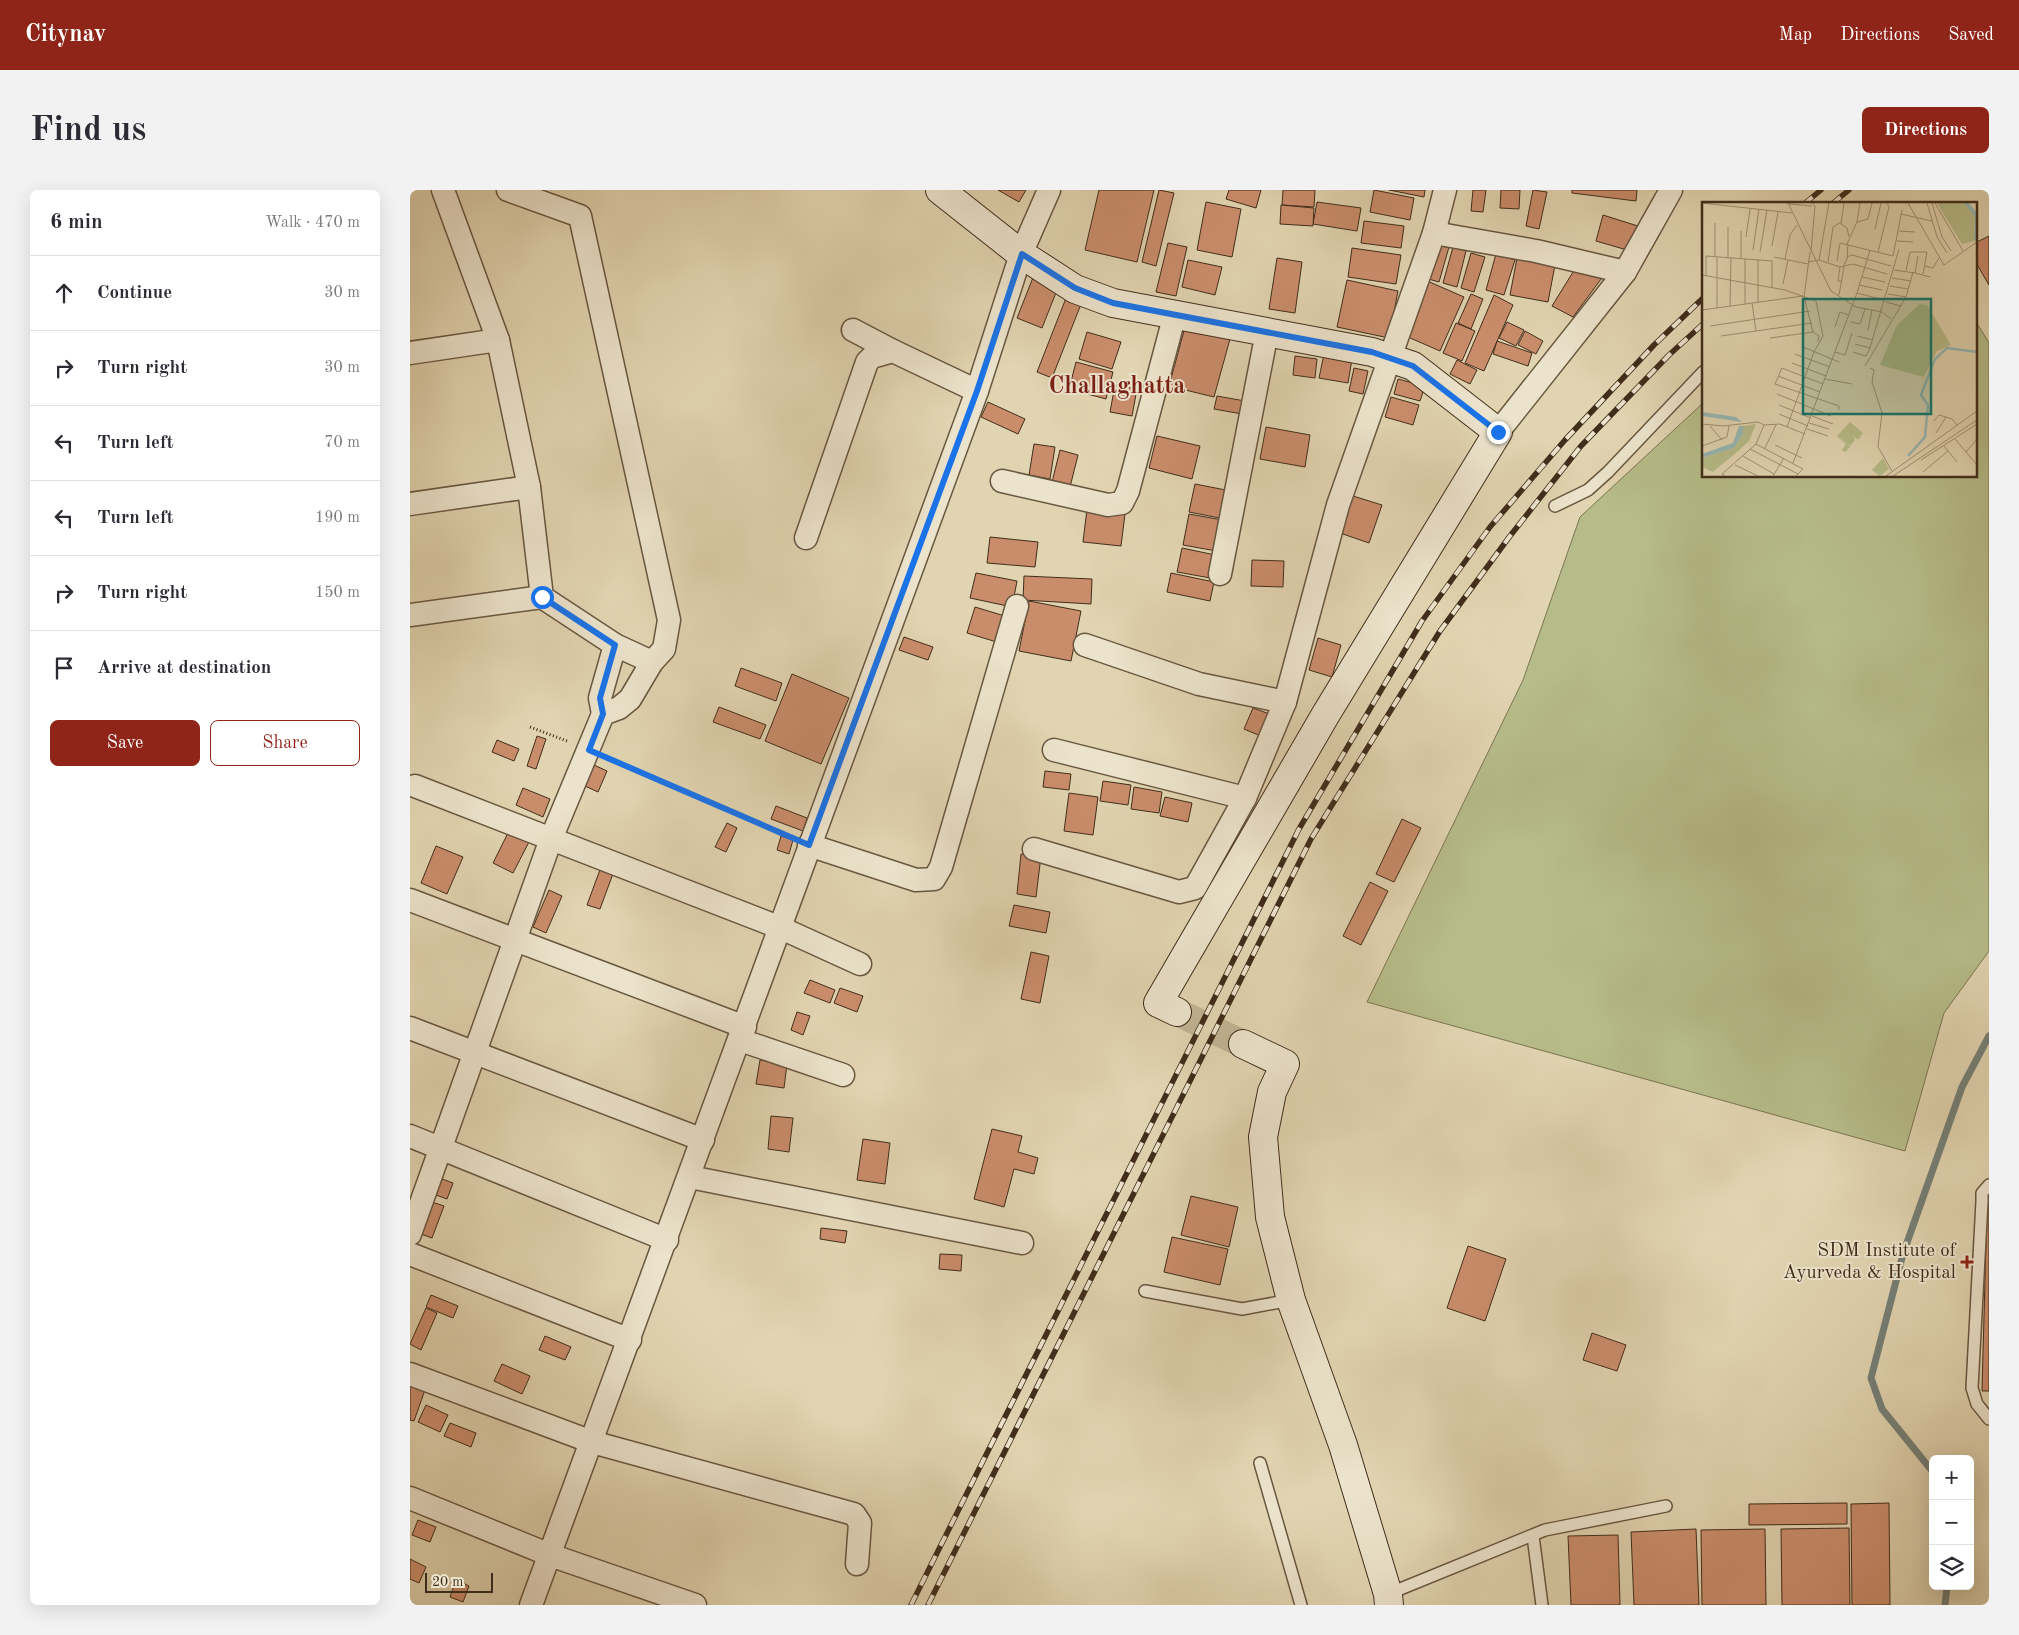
<!DOCTYPE html>
<meta charset="utf-8">
<style>
body{margin:0;font-family:"Old Standard TT",serif;background:#f2f2f3;color:#2b2b33}
.controls{position:absolute;right:15px;bottom:15px;display:grid;overflow:hidden;border-radius:8px;box-shadow:0 5px 20px #0002}
.controls button{width:45px;height:45px;display:grid;place-items:center;padding:0;border:0;border-bottom:1px solid #e1e1e2;background:#fff;color:#2b2b33;font:25px sans-serif}
.scale{position:absolute;left:15px;bottom:12px;width:68px;box-sizing:border-box;padding-left:5px;border:2px solid #412d1b;border-top:0;font-size:14px;line-height:18px;white-space:nowrap;color:#412d1b;-webkit-text-stroke:4px #ece3cc;paint-order:stroke}
.stop{position:absolute;width:15px;height:15px;margin:-11px;border:4px solid #1a73e8;border-radius:50%;background:#fff}
.stop.end{background:#1a73e8;border-color:#fff;box-shadow:0 1px 5px #0008}
.list{margin:0;padding:0;list-style:none}
h2{display:flex;justify-content:space-between;align-items:center;height:65px;margin:0;padding:0 20px;font-size:21px}
h2 small{font-size:16px;font-weight:400;color:#7c7c81}
.list li{display:grid;grid-template-columns:32px 1fr auto;gap:15px;align-items:center;box-sizing:border-box;height:75px;padding:0 20px;border-top:1px solid #e1e1e2}
.list b{display:block;font-size:19px;white-space:nowrap}
.list em{font-size:16px;font-style:normal;color:#7c7c81}
.actions{display:flex;gap:10px;padding:15px 20px}
.actions a{flex:1;padding:11px 0;border:1px solid #8f2418;border-radius:8px;text-align:center;font-size:18px;color:#8f2418}
.actions .main{background:#8f2418;color:#fff}
.icon{flex:none;width:28px;height:28px;fill:none;stroke:currentColor;stroke-width:2;stroke-linecap:round;stroke-linejoin:round}
.map{position:relative;flex:none;width:1579px;height:1415px;overflow:hidden;border-radius:8px}
header{display:flex;align-items:center;gap:30px;box-sizing:border-box;height:70px;padding:0 25px;background:#8f2418;color:#fff}
header strong{font-size:24px}
nav{display:flex;gap:28px;margin-inline-start:auto;font-size:18px}
.intro{display:flex;align-items:center;justify-content:space-between;box-sizing:border-box;height:120px;padding:0 30px}
h1{margin:0;font-size:35px}
.button{padding:12px 22px;border-radius:8px;background:#8f2418;color:#fff;font-size:18px;font-weight:700}
main{display:flex;gap:30px;padding:0 30px}
aside{flex:1;background:#fff;border-radius:8px;box-shadow:0 5px 20px #0002}
.map>svg:first-child{display:block}
</style>
<header>
<strong>Citynav</strong>
<nav><a>Map</a><a>Directions</a><a>Saved</a></nav>
</header>
<div class="intro"><h1>Find us</h1><a class="button">Directions</a></div>
<main>
<aside>
<h2>6 min<small>Walk · 470 m</small></h2>
<ul class="list">
<li><svg class="icon" aria-label="ahead" viewBox="0 0 24 24"><path d="M12 20V5M6 11l6-6 6 6"/></svg><div><b>Continue</b></div><em>30 m</em></li>
<li><svg class="icon" aria-label="right" viewBox="0 0 24 24"><path d="M7 20v-9h11M14 6l5 5-5 5"/></svg><div><b>Turn right</b></div><em>30 m</em></li>
<li><svg class="icon" aria-label="left" viewBox="0 0 24 24"><path d="M17 20v-9H6M10 6l-5 5 5 5"/></svg><div><b>Turn left</b></div><em>70 m</em></li>
<li><svg class="icon" aria-label="left" viewBox="0 0 24 24"><path d="M17 20v-9H6M10 6l-5 5 5 5"/></svg><div><b>Turn left</b></div><em>190 m</em></li>
<li><svg class="icon" aria-label="right" viewBox="0 0 24 24"><path d="M7 20v-9h11M14 6l5 5-5 5"/></svg><div><b>Turn right</b></div><em>150 m</em></li>
<li><svg class="icon" aria-label="arrive" viewBox="0 0 24 24"><path d="M6 21V4h12l-3 4 3 4H6"/></svg><div><b>Arrive at destination</b></div></li>
</ul>
<div class="actions"><a class="main">Save</a><a>Share</a></div>
</aside>
<div class="map">
<svg width="1579" height="1415" viewBox="0 0 1579 1415">
<rect width="100%" height="100%" fill="#e1d4b0"/>
<filter id="stains"><feTurbulence type="fractalNoise" baseFrequency=".004" numOctaves="4"/><feColorMatrix values="0 0 0 0 .2 0 0 0 0 .09 0 0 0 0 .02 0 0 0 .5 -.17"/></filter>
<radialGradient id="worn" r=".72"><stop offset=".6" stop-color="#630" stop-opacity="0"/><stop offset="1" stop-color="#630" stop-opacity=".3"/></radialGradient>
<!-- green -->
<polygon fill="#b6bc89" stroke="#7c7452" points="1565,130 1579,153 1579,761 1534,823 1495,961 957,812 1113,490 1170,327 1293,213 1293,286 1565,286"/>
<g fill="none" stroke-linecap="round" stroke-linejoin="round">
<!-- stream -->
<g stroke="#758077" stroke-width="7">
<polyline points="1523,1282 1472,1219 1461,1188 1493,1064 1552,897 1579,846"/>
<polyline points="1535,1415 1537,1396"/>
</g>
</g>
<!-- building -->
<g fill="#ca8d6c" stroke="#412d1b">
<polygon points="588,0 616,0 609,12"/>
<polygon points="689,0 744,0 727,72 675,60"/>
<polygon points="749,0 764,3 746,76 732,72"/>
<polygon points="819,0 851,0 846,18 816,9"/>
<polygon points="873,0 905,0 904,17 872,15"/>
<polygon points="964,0 1004,8 1000,30 960,22"/>
<polygon points="979,0 1015,0 1014,7"/>
<polygon points="1063,0 1076,0 1073,22 1061,21"/>
<polygon points="1091,0 1110,0 1109,19 1090,18"/>
<polygon points="1123,0 1137,2 1129,39 1116,36"/>
<polygon points="1162,0 1227,0 1226,11 1162,3"/>
<polygon points="796,12 831,19 822,67 787,60"/>
<polygon points="907,12 951,18 947,41 903,34"/>
<polygon points="871,15 904,18 903,36 870,34"/>
<polygon points="1193,25 1231,37 1224,62 1186,51"/>
<polygon points="954,31 994,36 991,58 951,53"/>
<polygon points="1579,46 1579,95 1565,71 1565,53"/>
<polygon points="1025,52 1039,57 1029,92 1015,88"/>
<polygon points="758,53 777,57 766,106 746,102"/>
<polygon points="1043,57 1056,61 1047,97 1033,93"/>
<polygon points="942,58 991,65 986,94 938,87"/>
<polygon points="1061,63 1075,67 1064,102 1051,98"/>
<polygon points="1086,64 1105,70 1094,105 1076,100"/>
<polygon points="867,68 892,72 885,123 859,119"/>
<polygon points="1107,68 1145,75 1138,112 1100,105"/>
<polygon points="778,70 812,77 805,105 772,97"/>
<polygon points="1168,74 1197,81 1163,127 1142,116"/>
<polygon points="624,85 649,95 632,138 607,128"/>
<polygon points="937,90 988,101 979,148 927,137"/>
<polygon points="1015,90 1054,107 1030,161 991,144"/>
<polygon points="658,103 673,109 642,188 627,182"/>
<polygon points="1061,104 1073,109 1061,139 1048,133"/>
<polygon points="1084,105 1103,115 1074,181 1055,173"/>
<polygon points="1097,132 1114,140 1106,156 1089,148"/>
<polygon points="1046,133 1065,141 1052,171 1033,163"/>
<polygon points="775,137 820,149 804,207 759,196"/>
<polygon points="1115,141 1133,151 1126,164 1108,155"/>
<polygon points="677,142 711,152 702,179 669,169"/>
<polygon points="1087,151 1122,163 1118,176 1083,164"/>
<polygon points="914,164 942,169 938,193 909,188"/>
<polygon points="885,166 907,169 905,188 883,185"/>
<polygon points="1047,170 1067,180 1060,194 1040,184"/>
<polygon points="666,172 703,182 696,209 659,199"/>
<polygon points="944,178 958,181 953,204 939,201"/>
<polygon points="988,189 1015,196 1010,211 984,204"/>
<polygon points="705,195 727,199 722,226 700,222"/>
<polygon points="807,206 835,211 832,224 804,219"/>
<polygon points="981,207 1009,215 1003,235 975,227"/>
<polygon points="578,212 615,229 608,244 571,227"/>
<polygon points="856,237 900,245 895,277 850,269"/>
<polygon points="747,246 790,256 782,289 739,278"/>
<polygon points="624,254 645,257 640,289 619,285"/>
<polygon points="650,260 668,265 660,297 642,292"/>
<polygon points="785,294 826,302 820,330 779,322"/>
<polygon points="943,306 972,315 959,353 930,343"/>
<polygon points="677,319 715,324 711,356 673,352"/>
<polygon points="779,324 818,331 812,362 773,355"/>
<polygon points="580,347 628,352 625,377 577,373"/>
<polygon points="772,358 810,366 806,389 767,382"/>
<polygon points="842,370 874,371 873,397 841,396"/>
<polygon points="566,383 607,391 602,417 560,408"/>
<polygon points="761,383 804,392 800,411 757,402"/>
<polygon points="614,386 682,389 681,414 613,410"/>
<polygon points="619,411 671,421 661,471 609,461"/>
<polygon points="565,417 598,427 590,453 557,443"/>
<polygon points="494,447 523,457 518,470 489,460"/>
<polygon points="908,448 931,455 922,487 899,480"/>
<polygon points="331,478 372,493 366,511 325,496"/>
<polygon points="382,484 439,508 411,574 355,551"/>
<polygon points="309,517 356,535 350,549 303,532"/>
<polygon points="843,518 862,525 853,547 834,539"/>
<polygon points="127,546 136,549 126,579 117,576"/>
<polygon points="87,550 109,559 104,571 82,562"/>
<polygon points="184,575 197,581 188,602 175,596"/>
<polygon points="635,581 661,584 659,600 633,597"/>
<polygon points="693,591 721,595 718,615 690,611"/>
<polygon points="724,597 752,602 749,623 721,619"/>
<polygon points="113,598 140,609 133,627 106,615"/>
<polygon points="659,603 688,607 683,645 654,641"/>
<polygon points="755,607 782,613 778,632 750,626"/>
<polygon points="366,616 397,628 393,641 361,629"/>
<polygon points="992,629 1011,638 984,692 966,684"/>
<polygon points="317,633 327,638 316,662 305,657"/>
<polygon points="100,639 120,650 103,683 83,673"/>
<polygon points="371,646 383,650 379,664 367,660"/>
<polygon points="26,656 53,667 37,704 11,693"/>
<polygon points="611,664 631,666 626,707 607,704"/>
<polygon points="191,677 204,681 190,719 177,715"/>
<polygon points="960,692 978,701 951,755 933,746"/>
<polygon points="139,700 152,706 136,743 123,737"/>
<polygon points="604,715 640,722 636,743 599,736"/>
<polygon points="621,762 639,766 630,813 611,809"/>
<polygon points="400,790 425,800 420,813 394,803"/>
<polygon points="430,798 453,806 447,822 424,813"/>
<polygon points="387,822 400,826 393,845 381,840"/>
<polygon points="350,870 377,874 374,898 346,894"/>
<polygon points="361,926 383,928 379,962 358,959"/>
<polygon points="582,939 612,946 608,962 628,968 624,984 604,979 594,1017 564,1009"/>
<polygon points="453,949 480,953 475,994 447,990"/>
<polygon points="32,989 43,993 37,1009 26,1005"/>
<polygon points="781,1006 828,1017 819,1057 771,1045"/>
<polygon points="22,1012 34,1016 22,1048 11,1044"/>
<polygon points="1577,1015 1579,1015 1579,1201 1572,1201"/>
<polygon points="411,1038 437,1041 435,1053 410,1049"/>
<polygon points="762,1047 818,1059 810,1095 754,1082"/>
<polygon points="1058,1056 1096,1069 1075,1131 1037,1118"/>
<polygon points="530,1064 552,1065 551,1081 529,1079"/>
<polygon points="21,1105 48,1116 43,1128 16,1117"/>
<polygon points="16,1118 27,1123 11,1160 0,1154"/>
<polygon points="1182,1143 1216,1155 1207,1181 1173,1170"/>
<polygon points="135,1146 161,1157 155,1170 129,1160"/>
<polygon points="92,1174 120,1186 112,1204 84,1191"/>
<polygon points="0,1188 17,1194 4,1231 0,1230"/>
<polygon points="16,1215 38,1225 30,1242 8,1232"/>
<polygon points="40,1233 66,1243 61,1257 34,1246"/>
<polygon points="1437,1313 1437,1334 1339,1335 1339,1314"/>
<polygon points="1479,1313 1480,1415 1442,1415 1441,1314"/>
<polygon points="8,1330 26,1337 20,1352 2,1345"/>
<polygon points="1439,1338 1440,1415 1372,1415 1371,1339"/>
<polygon points="1286,1339 1289,1415 1224,1415 1221,1342"/>
<polygon points="1355,1339 1356,1415 1292,1415 1291,1340"/>
<polygon points="1208,1345 1210,1415 1161,1415 1158,1346"/>
<polygon points="0,1369 16,1377 9,1393 0,1389"/>
<polygon points="46,1390 59,1396 53,1412 40,1407"/>
</g>
<g fill="none" stroke-linecap="round" stroke-linejoin="round">
<!-- secondary-tunnel -->
<polyline stroke="#c1b392" stroke-width="28" stroke-dasharray="28 14" stroke-linecap="butt" points="767,822 833,854"/>
<defs>
<g id="lane">
<polyline points="1145,316 1178,300 1198,282 1293,182"/>
<polyline points="1579,995 1572,1003 1572,1011 1562,1198 1567,1214 1579,1229"/>
<polyline points="735,1101 832,1119 881,1110"/>
<polyline points="850,1273 891,1415"/>
<polyline points="1123,1346 1132,1415"/>
<polyline points="978,1404 1135,1340 1256,1316"/>
</g>
<g id="street">
<polyline points="33,0 88,150 119,297 132,407 205,455 190,508 193,524"/>
<polyline points="1024,43 1126,61 1215,82"/>
<polyline points="443,140 483,161"/>
<polyline points="0,163 88,150"/>
<polyline points="1088,242 1215,82 1261,0"/>
<polyline points="592,291 698,315 712,313 718,301 765,124"/>
<polyline points="0,314 119,297"/>
<polyline points="396,348 457,172 462,167 483,161 567,201"/>
<polyline points="810,384 857,142"/>
<polyline points="0,425 132,407"/>
<polyline points="205,455 242,472"/>
<polyline points="675,455 789,494 875,512"/>
<polyline points="644,560 835,608"/>
<polyline points="5,596 371,738 450,774"/>
<polyline points="399,655 506,690 524,689 531,677 607,416"/>
<polyline points="624,659 769,702 785,698 835,608 875,512 928,315 1024,43 1035,0"/>
<polyline points="0,710 335,837"/>
<polyline points="0,838 293,950"/>
<polyline points="330,850 433,885"/>
<polyline points="0,946 257,1050"/>
<polyline points="280,987 612,1053"/>
<polyline points="0,1044 141,649 193,524 209,518 220,509 242,472 254,459 259,430 170,26 98,0"/>
<polyline points="0,1064 220,1150"/>
<polyline points="0,1184 182,1252 444,1324 450,1333 447,1374"/>
<polyline points="0,1308 140,1365 285,1415"/>
<polyline points="121,1415 567,201 611,64 639,0"/>
</g>
<g id="secondary">
<polyline points="530,0 611,64 665,99 703,113 962,162 1003,176 1088,242 916,524 748,813 767,822"/>
<polyline points="833,854 875,874 862,902 853,947 860,1027 881,1110 933,1255 978,1404 979,1415"/>
</g>
</defs>
<!-- lane casing -->
<use href="#lane" stroke="#695740" stroke-width="14"/>
<!-- street casing -->
<use href="#street" stroke="#695740" stroke-width="25"/>
<!-- secondary casing -->
<use href="#secondary" stroke="#412d1b" stroke-width="30"/>
<!-- path -->
<g stroke="#412d1b" stroke-width="3" stroke-dasharray="1 2.5" stroke-linecap="butt">
<polyline points="120,537 157,551"/>
<polyline points="197,568 380,647"/>
</g>
<!-- lane -->
<use href="#lane" stroke="#ece3cc" stroke-width="11"/>
<!-- street -->
<use href="#street" stroke="#ece3cc" stroke-width="22"/>
<!-- secondary -->
<use href="#secondary" stroke="#ece3cc" stroke-width="28"/>
<defs>
<g id="rail">
<polyline points="1394,14 1411,0"/>
<polyline points="1422,14 1439,0"/>
<polyline points="501,1415 889,639 1012,431 1080,337 1155,250 1244,155 1293,108"/>
<polyline points="518,1415 901,649 1030,441 1100,346 1171,256 1259,165 1293,134"/>
</g>
</defs>
<!-- rail casing -->
<use href="#rail" stroke="#412d1b" stroke-width="5.5"/>
<!-- rail -->
<use href="#rail" stroke="#ece3cc" stroke-width="4" stroke-dasharray="11" stroke-linecap="butt"/>
</g>
<g fill="none" stroke-linecap="round" stroke-linejoin="round">
<!-- route -->
<polyline stroke="#1a73e8" stroke-width="6" points="132,407 205,455 190,508 193,524 179,560 399,655 567,201 612,64 665,98 703,113 962,162 1003,176 1088,242"/>
</g>
<!-- markers -->
<path fill="#8f2418" stroke="#ece3cc" stroke-width="2" d="M1554.5 1064.5h5v5h5v5h-5v5h-5v-5h-5v-5h5z"/>
<g text-anchor="middle" dominant-baseline="central" stroke-width="4" stroke-linejoin="round" paint-order="stroke">
<!-- poi labels -->
<g font-size="19" fill="#412d1b" stroke="#ece3cc" text-anchor="end">
<text x="1546" y="1061">SDM Institute of<tspan x="1546" dy="22">Ayurveda &amp; Hospital</tspan></text>
</g>
<!-- district labels -->
<g font-size="24" font-weight="bold" fill="#7a1f14" stroke="#ece3cc">
<text x="707" y="197">Challaghatta</text>
</g>
</g>
<!-- overview -->
<g transform="translate(1292 12)">
<rect width="275" height="275" fill="#e1d4b0"/>
<path d="M235,1h27l11,14 -1,24 -12,3zM218,102l7,1 24,40 -14,6 -13,26 -44,-12 17,-40zM148,220l13,11 -5,7 -5,-4 2,4 -5,6 -3,-3 3,4 -5,5 -3,-2 4,-6 -9,-8zM54,222l-7,17 -12,11 -24,20 -9,-4 -2,3v-13l32,-10 9,-14v-8zM181,256l6,11 -9,7 -8,-6z" fill="#b6bc89"/>
<path d="M262,1h5l8,10v26l-3,2 1,-24zM0,210l34,5 6,5 -40,-6zM37,224h4v8l-9,14 -32,10v-4l31,-11z" fill="#97b7b4"/>
<path fill="none" stroke="#97b7b4" stroke-width="2.5" d="M206,254l17,-19 3,-32 -7,-10 14,-36 12,-11 30,4"/>
<path fill="none" stroke="#a19174" stroke-width="1" d="M0,1l90,10M86,1l43,88 25,16 26,5 9,7M142,1l-3,21 6,4 2,9M206,1l36,62 33,-23M225,1l10,34 10,16M230,1l10,34 9,14M233,1l28,48M87,2l23,2M199,12l31,7M155,20l11,-3 4,-16M173,27l6,-26M39,29v28M197,29l16,1M44,35l4,-28M195,39l16,1M145,42l10,-22 3,-19M70,44l6,-34M51,48l6,-41M58,50l7,-42M108,50l-6,45 9,35 6,4 -1,5M109,50l4,-46 -3,-3M176,50l11,-45 -2,-4M13,55v-34M15,55v51M72,55l34,7M145,55l5,-2 39,11M26,56v-31M83,57l5,-24 7,-10M56,58v43M117,58l21,7 13,-3 34,10M135,59l3,-18 53,13 9,-46M106,60l11,-2 10,-57M126,60l5,-35 8,-5M223,64l8,2 6,-10M138,65l-2,14h4M141,65l4,-8 1,-15M192,68l21,3 3,-17M204,69l4,-19h17l-4,22M213,71l15,4M0,73l83,15 31,11 7,35 -9,16 -27,75M4,74v-20l66,5v27M160,75l23,5M190,76l19,3M81,82l5,-24M157,83l23,5M188,84l18,3M155,91l23,6M186,92l18,3M137,93l5,-28M184,100l15,4M50,101l4,28M43,102v-45M28,104l1,-48M0,108l101,-14M149,120l9,2 5,-15M8,124l100,-15M133,125l5,-15 8,3M166,128l4,-20M19,134l91,-13M155,134l16,4M68,136l43,-6M153,142l15,4M101,145l36,15M133,150l10,3 7,-22M151,150l13,4 4,-8 29,-99M93,152l35,13M90,161l34,13M163,164l41,-69 7,-25M168,166l4,2 -2,12 10,31 -4,34 14,24M76,174l42,16M123,177l27,5M121,182l-41,-16 -7,16 64,22v4M75,192l54,22M77,203l32,13M77,212l29,12M110,214l21,8M232,219l5,-6 13,4 5,6M107,221l20,6M0,222l21,2 35,-4 6,3M8,224l12,14M105,227l21,7M234,231l10,-16M253,237l22,26M54,242l47,25 -7,7M73,243l27,13M0,244l25,-9 2,-11M242,244l13,16M63,246l11,-23M48,247l48,25M264,250l11,-13M41,254l31,18M219,258l56,-36M91,261l64,-170 13,-43M33,263l23,11M221,270l25,-21M23,274l-3,-2 34,-30 8,-19 16,-1 25,10M71,274l11,-18M184,274l91,-65M191,274l84,-56"/>
<path fill="#0f766e" fill-opacity="0.15" stroke="#0f766e" stroke-width="2.5" d="M101,97h128v115h-128z"/>
<rect width="275" height="275" fill="none" stroke="#412d1b" stroke-width="2.5"/>
</g>
<rect width="100%" height="100%" filter="url(#stains)"/>
<rect width="100%" height="100%" fill="url(#worn)"/>
</svg>
<div class="controls">
<button>+</button>
<button>−</button>
<button><svg class="icon" aria-label="layers" viewBox="0 0 24 24"><path d="M12 4l9 5-9 5-9-5zM3 14l9 5 9-5"/></svg></button>
</div>
<div class="scale">20 m</div>
<div class="stop" style="left:132px;top:407px"></div>
<div class="stop end" style="left:1088px;top:242px"></div>
</div>
</main>
